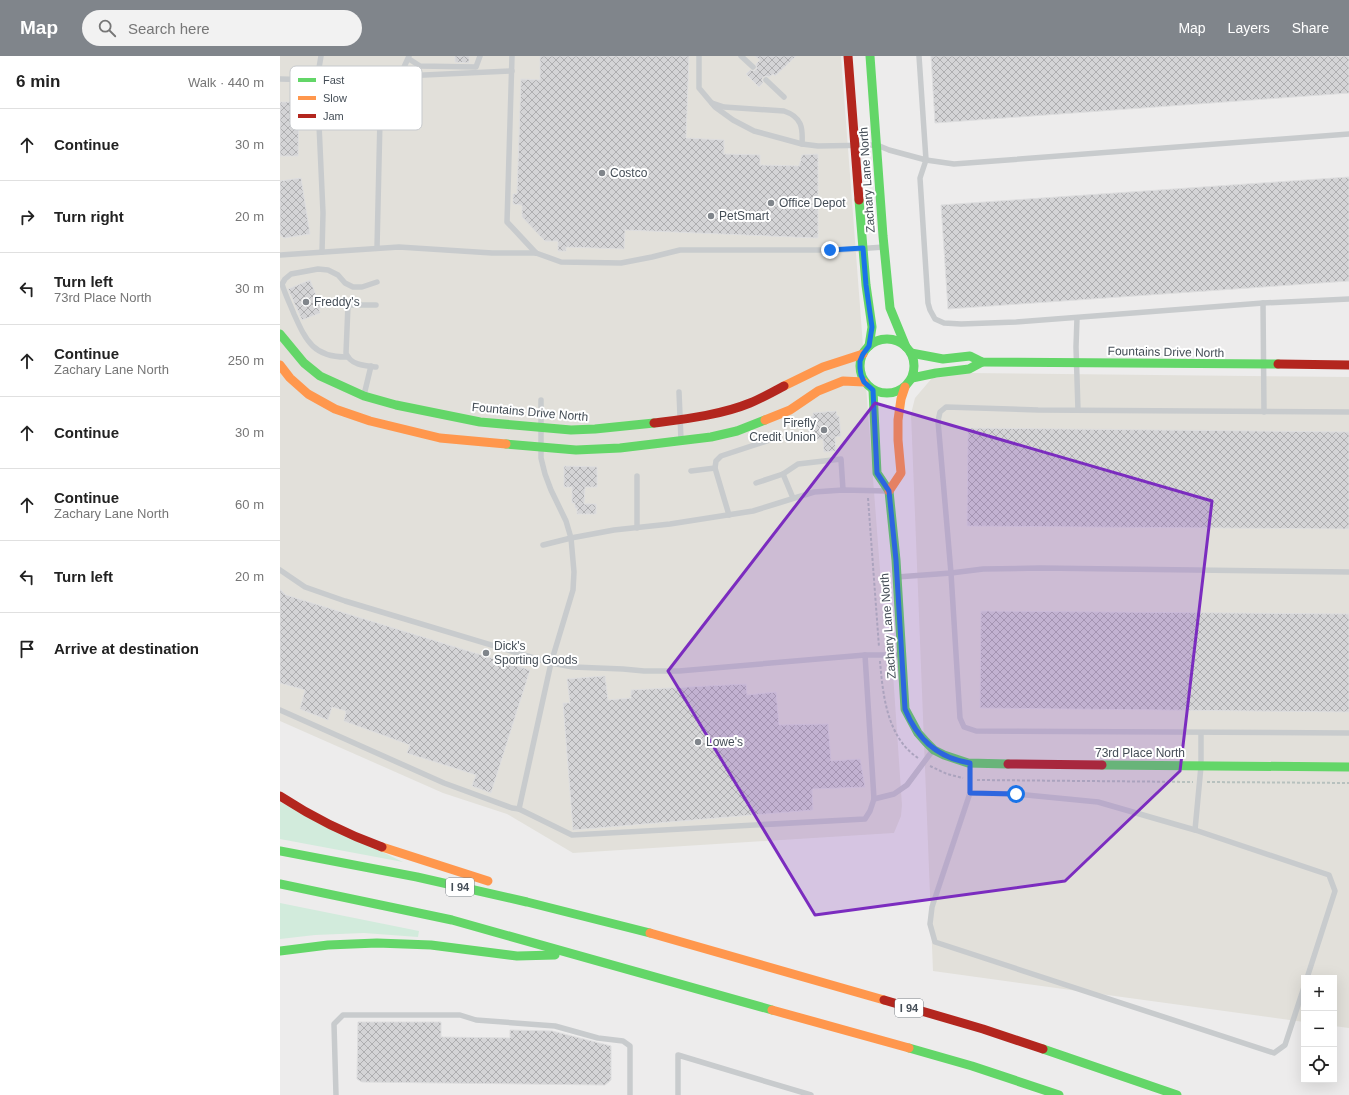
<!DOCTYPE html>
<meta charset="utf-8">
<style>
body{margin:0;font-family:Helvetica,sans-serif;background:#f2f2f2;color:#222}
.controls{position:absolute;right:12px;bottom:12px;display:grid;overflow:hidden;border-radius:0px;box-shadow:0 4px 16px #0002}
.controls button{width:36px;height:36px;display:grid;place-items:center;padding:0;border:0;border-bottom:1px solid #e0e0e0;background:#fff;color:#222;font:20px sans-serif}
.stop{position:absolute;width:12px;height:12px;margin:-9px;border:3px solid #1a73e8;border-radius:50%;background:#fff}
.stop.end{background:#1a73e8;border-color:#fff;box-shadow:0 1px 4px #0008}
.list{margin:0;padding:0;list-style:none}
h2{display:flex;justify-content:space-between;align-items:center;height:52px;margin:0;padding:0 16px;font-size:17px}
h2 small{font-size:13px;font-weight:400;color:#767676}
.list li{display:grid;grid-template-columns:26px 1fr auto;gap:12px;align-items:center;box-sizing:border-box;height:72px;padding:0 16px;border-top:1px solid #e0e0e0}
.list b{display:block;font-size:15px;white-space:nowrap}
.list p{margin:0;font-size:13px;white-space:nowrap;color:#767676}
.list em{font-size:13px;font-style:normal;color:#767676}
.icon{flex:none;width:22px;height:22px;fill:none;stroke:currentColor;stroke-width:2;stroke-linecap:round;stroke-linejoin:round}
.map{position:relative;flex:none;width:1069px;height:1039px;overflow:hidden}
header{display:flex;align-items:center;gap:24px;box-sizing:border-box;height:56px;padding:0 20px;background:#80858b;color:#fff}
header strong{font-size:19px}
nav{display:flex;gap:22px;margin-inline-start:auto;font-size:14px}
.search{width:280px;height:36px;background:#f2f2f2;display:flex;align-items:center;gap:10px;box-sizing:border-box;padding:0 14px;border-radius:22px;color:#767676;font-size:15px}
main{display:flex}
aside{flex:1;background:#fff}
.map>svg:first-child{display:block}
</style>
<header>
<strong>Map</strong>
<div class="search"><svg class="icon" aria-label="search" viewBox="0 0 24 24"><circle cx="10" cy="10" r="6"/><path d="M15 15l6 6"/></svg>Search here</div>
<nav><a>Map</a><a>Layers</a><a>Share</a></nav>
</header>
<main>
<aside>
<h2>6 min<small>Walk · 440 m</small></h2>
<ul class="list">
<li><svg class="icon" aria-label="ahead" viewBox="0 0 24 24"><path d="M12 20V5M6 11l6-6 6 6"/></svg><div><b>Continue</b></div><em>30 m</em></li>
<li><svg class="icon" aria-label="right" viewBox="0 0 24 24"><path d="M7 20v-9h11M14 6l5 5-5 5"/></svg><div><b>Turn right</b></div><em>20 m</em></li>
<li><svg class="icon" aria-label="left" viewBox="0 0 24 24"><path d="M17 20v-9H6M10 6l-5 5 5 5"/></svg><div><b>Turn left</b><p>73rd Place North</p></div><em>30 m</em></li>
<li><svg class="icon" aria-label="ahead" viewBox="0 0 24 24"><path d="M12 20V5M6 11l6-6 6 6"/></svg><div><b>Continue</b><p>Zachary Lane North</p></div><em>250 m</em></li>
<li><svg class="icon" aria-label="ahead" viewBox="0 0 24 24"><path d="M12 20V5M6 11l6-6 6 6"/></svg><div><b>Continue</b></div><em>30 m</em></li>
<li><svg class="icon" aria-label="ahead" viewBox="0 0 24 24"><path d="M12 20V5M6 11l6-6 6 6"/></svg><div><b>Continue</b><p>Zachary Lane North</p></div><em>60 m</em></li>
<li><svg class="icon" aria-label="left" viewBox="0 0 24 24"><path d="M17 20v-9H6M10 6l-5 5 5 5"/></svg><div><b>Turn left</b></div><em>20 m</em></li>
<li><svg class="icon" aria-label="arrive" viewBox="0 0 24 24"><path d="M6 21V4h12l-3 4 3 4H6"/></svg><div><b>Arrive at destination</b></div></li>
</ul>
</aside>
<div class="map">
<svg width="1069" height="1039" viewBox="0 0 1069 1039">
<defs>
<pattern id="building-cross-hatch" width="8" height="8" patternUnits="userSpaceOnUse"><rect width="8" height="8" fill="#d4d4d6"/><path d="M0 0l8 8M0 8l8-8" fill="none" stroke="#aeaeb0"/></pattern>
</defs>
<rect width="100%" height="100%" fill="#edecec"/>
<!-- commercial -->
<g fill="#e2e0da">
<polygon points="0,0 561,0 605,580 613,617 622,749 621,760 614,777 293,797 227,758 163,737 0,665"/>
<polygon points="687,317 1069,321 1069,972 1054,970 1054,922 1024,922 1024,966 653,915 631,358 635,342 652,322"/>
</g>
<!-- green -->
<g fill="#d2ebdc">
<polygon points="0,746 123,806 0,783"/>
<polygon points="0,847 139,875 138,881 84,877 35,879 0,883"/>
</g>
<!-- building -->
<g fill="url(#building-cross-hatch)" stroke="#dededf">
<polygon points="175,0 189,0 189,7 175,6"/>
<polygon points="260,0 409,0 406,82 444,84 444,98 480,99 480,109 519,110 522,99 538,98 538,182 345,174 344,193 286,191 286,195 278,195 278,185 265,185 242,161 242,149 233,148 233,138 237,138 241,23 260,24"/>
<polygon points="475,0 516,0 495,20 493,18 489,21 487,20 483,21 482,23 483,27 479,31 466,18 470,14 474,15 477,12 476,8 480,4"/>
<polygon points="651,0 1069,0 1069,37 655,67"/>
<polygon points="0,46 19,46 18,100 0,100"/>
<polygon points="1069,121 1069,225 668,253 661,149"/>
<polygon points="21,122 30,178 4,182 0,179 0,125"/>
<polygon points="30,224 41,252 39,253 40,257 22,264 8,233"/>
<polygon points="556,355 557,360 559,360 561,380 555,381 556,395 544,396 543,383 529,384 527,361 533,360 533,357"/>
<polygon points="688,372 1069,376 1069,473 687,470"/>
<polygon points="284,410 317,411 317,431 305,431 304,448 316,448 316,458 297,458 297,452 295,452 295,447 292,447 292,431 284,431"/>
<polygon points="0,533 6,539 250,614 211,737 192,730 196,719 127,697 130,689 64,665 66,655 52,651 48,664 20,653 25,634 0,627"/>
<polygon points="701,555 1069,558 1069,656 700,652"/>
<polygon points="325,620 328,644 351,642 351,634 466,628 467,639 496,636 499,669 548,668 551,705 580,703 585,731 532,733 533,754 293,774 283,647 290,647 287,623"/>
<polygon points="78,966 161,966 161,981 230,982 230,974 272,975 331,990 331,1024 325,1029 82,1026 77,1023"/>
</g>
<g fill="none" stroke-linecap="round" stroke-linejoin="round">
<!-- path -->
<g stroke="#b7c1be" stroke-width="2" stroke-dasharray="3 2" stroke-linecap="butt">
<polyline points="588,442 599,591"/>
<path d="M600,605c3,35 7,76 38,97"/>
<polyline points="650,710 667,718 683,722"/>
<polyline points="697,724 913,726"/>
<polyline points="927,726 1069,727"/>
</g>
<!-- lane -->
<g stroke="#c8cbcd" stroke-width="5.5">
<polyline points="232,0 227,166 256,197"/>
<polyline points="419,0 419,32 435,51 453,64 474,75 522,88 538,90 597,89 609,94 646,104 674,108 1069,78"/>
<polyline points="461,0 473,11"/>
<polyline points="639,0 646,104 640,122 648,247 650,254 655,263 664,267 681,268 736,266 983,247 1069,243"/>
<polyline points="129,3 140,10 196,11 200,0"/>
<polyline points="120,20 129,0"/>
<polyline points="0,23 37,24 41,0"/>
<polyline points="486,24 504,41"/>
<path d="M432,47l12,4 60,4c18,6 19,17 18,33"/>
<polyline points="97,192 101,20"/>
<polyline points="42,196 43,157 37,24 232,15"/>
<polyline points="0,199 119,191 212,197 256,197 281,206 341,207 372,201 400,194 561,194 604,191"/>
<polyline points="983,247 984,356"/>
<polyline points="797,262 796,291 798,354"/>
<path d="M68,301c-34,1 -42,-16 -54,-43 -4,-10 -9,-20 -12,-30l3,-5 6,-5 27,-5 10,1 10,5 7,8 8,4h9l15,-5"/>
<path d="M96,311c-11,-1 -26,-2 -30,-14l2,-48h28"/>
<polyline points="399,336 401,384"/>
<polyline points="84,339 91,310"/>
<polyline points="411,415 435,412"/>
<polyline points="503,418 513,442"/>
<polyline points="476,427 503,418 518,408 561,403 563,434"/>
<polyline points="449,459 435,412 436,405 441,400 490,384"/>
<polyline points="357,472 357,420"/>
<polyline points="263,489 291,482 334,474 390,468 473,455 534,436 563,434 607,435"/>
<polyline points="0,514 25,531 65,545 271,607 293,611 343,613 364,615 399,615 585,599 620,599"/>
<polyline points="1069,516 760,512 703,513 671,517 680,662 684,671 696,675 1069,677"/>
<polyline points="617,521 671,517 658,365 660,356 666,351 758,354 1069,356"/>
<polyline points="0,654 164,727 232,752 239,753 292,779 585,763 590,755 594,743 585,599"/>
<polyline points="921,677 921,710 915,774 1049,819 1055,835 1027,922"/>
<polyline points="690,708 690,737 652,851 650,868 655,886 994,997 1005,989 1024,931"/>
<polyline points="690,737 736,738 818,746 915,774"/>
<polyline points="594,743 614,738 627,729 653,694"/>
<polyline points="239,753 271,607 293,534 294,516 291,482 286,465 271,434 265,418 261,402 261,344"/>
<polyline points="56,1039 54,968 63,959 180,959 196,964 275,970 318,982 343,985 350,990 350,1039"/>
<polyline points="398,1039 398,999 531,1039"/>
</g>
<!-- fast -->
<g stroke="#63d668" stroke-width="9">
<polyline points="590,0 603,180 610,252 626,291"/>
<polyline points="579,144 586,229 592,271 589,290"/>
<polyline points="0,278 24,307 40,320 84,340 116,349 200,366 291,374 315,373 374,367"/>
<circle cx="607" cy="310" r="27"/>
<polyline points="631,297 663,303 690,300 702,306 998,308"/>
<polyline points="632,322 656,317 689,313 702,306"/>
<polyline points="593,334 597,417 609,435 616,504 625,653 638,677 646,686 654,694 664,699 688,707 728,708"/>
<polyline points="226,388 296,394 340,392 431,381 457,375 485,364"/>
<polyline points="822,709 1069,711"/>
<polyline points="0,795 137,821 247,846 370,877"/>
<polyline points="0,828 172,864 492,954"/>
<polyline points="0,895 48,889 97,887 151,889 237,900 275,899"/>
<polyline points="629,992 692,1010 779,1039"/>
<polyline points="763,993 897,1039"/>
</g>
<!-- slow -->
<g stroke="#ff974d" stroke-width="9">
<polyline points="0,309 10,322 28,338 55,353 90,365 160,382 226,388"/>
<polyline points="504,330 543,311 583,298"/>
<polyline points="485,364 510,354 538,335 563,325 584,326"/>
<polyline points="609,435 621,417 618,384 618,364 621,343 625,331"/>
<polyline points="102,791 208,825"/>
<polyline points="370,877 604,944"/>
<polyline points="492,954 629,992"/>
</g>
<!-- jam -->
<g stroke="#b3261e" stroke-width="9">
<polyline points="568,0 579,144"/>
<polyline points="998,308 1069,309"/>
<path d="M374,367c31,-4 67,-8 96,-20 12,-5 23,-11 34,-17"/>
<polyline points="728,708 822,709"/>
<path d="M0,740c32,21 66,38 102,51"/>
<polyline points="604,944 703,973 763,993"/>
</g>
</g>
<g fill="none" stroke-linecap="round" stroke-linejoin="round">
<!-- route -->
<path stroke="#1a73e8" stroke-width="5" d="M550,194l33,-2 3,37 6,42 -3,19 -6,8 -3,7v7l1,7 3,7 9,8 4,83 12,18 7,69 9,149c12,30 32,49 65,54v30l46,1"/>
</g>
<!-- marked area -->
<path fill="#7b2cbf" fill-opacity="0.2" stroke="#7b2cbf" stroke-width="3" stroke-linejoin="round" d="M595,347l337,98 -32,270 -115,110 -250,34 -147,-244z"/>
<!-- markers -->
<g fill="#80858b" stroke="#fff" stroke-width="1.5">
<circle cx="322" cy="117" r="4"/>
<circle cx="491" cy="147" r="4"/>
<circle cx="431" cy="160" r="4"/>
<circle cx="26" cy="246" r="4"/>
<circle cx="544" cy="374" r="4"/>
<circle cx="206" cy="597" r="4"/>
<circle cx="418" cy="686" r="4"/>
</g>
<g text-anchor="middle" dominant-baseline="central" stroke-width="4" stroke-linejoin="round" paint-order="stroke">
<!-- shield labels -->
<g fill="#fff" stroke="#7d8389" stroke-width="1">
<rect x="166" y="822" width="28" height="18" rx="3"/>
<rect x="615" y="943" width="28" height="18" rx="3"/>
</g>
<g font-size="11" font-weight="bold" fill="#454e57">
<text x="180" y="831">I 94</text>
<text x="629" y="952">I 94</text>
</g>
<!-- poi labels -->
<g font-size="12" fill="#454e57" stroke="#fff" text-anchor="start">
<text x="330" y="117">Costco</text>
<text x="499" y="147">Office Depot</text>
<text x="439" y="160">PetSmart</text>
<text x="34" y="246">Freddy's</text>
<text x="536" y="367" text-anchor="end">Firefly<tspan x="536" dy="14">Credit Union</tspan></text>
<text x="214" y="590">Dick's<tspan x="214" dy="14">Sporting Goods</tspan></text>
<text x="426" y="686">Lowe's</text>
</g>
<!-- street labels -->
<g font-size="12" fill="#454e57" stroke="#fff">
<text transform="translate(587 124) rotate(-94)">Zachary Lane North</text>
<text transform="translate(886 296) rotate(1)">Fountains Drive North</text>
<text transform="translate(250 356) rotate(5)">Fountains Drive North</text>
<text transform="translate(608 570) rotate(-94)">Zachary Lane North</text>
<text x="860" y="697">73rd Place North</text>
</g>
</g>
<!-- legend -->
<rect x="10" y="10" width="132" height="64" rx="6" fill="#fff" stroke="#c7cacd" stroke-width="1"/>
<rect x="18" y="22" width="18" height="4" fill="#63d668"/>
<rect x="18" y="40" width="18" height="4" fill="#ff974d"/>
<rect x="18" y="58" width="18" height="4" fill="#b3261e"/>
<g font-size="11" fill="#454e57">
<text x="43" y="28">Fast</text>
<text x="43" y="46">Slow</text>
<text x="43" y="64">Jam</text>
</g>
</svg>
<div class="controls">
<button>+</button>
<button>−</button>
<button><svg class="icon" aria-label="locate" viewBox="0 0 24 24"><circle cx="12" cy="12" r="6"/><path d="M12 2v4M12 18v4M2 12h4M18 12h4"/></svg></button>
</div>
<div class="stop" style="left:736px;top:738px"></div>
<div class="stop end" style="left:550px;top:194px"></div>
</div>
</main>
